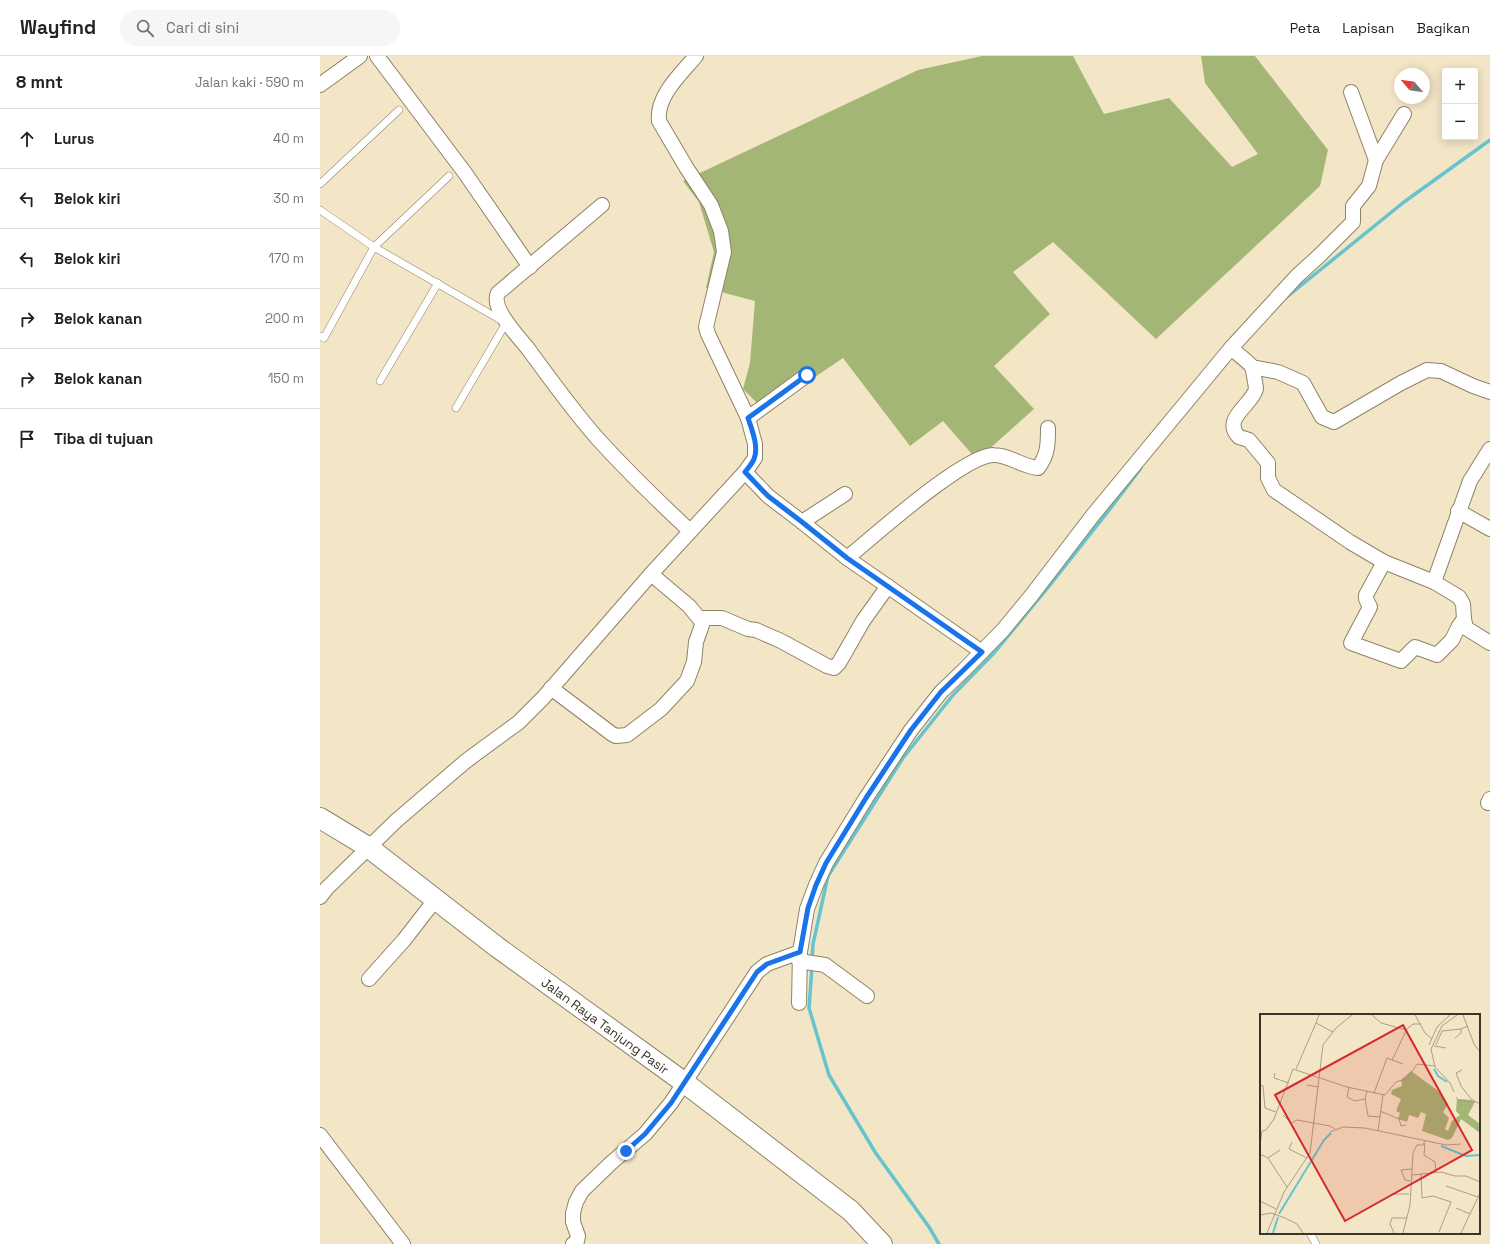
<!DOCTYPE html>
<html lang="id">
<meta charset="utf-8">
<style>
body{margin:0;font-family:"Space Grotesk",sans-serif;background:#f6f6f6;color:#222}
.controls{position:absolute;right:12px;top:12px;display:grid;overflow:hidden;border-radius:4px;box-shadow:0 2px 10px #0003}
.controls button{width:36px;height:36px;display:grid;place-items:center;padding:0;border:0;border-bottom:1px solid #e0e0e0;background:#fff;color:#222;font:20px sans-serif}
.compass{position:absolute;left:1074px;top:12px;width:36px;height:36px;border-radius:50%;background:#fff;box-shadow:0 2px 10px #0003;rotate:299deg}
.stop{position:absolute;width:12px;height:12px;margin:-9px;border:3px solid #1a73e8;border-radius:50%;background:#fff}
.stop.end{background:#1a73e8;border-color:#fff;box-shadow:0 1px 4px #0008}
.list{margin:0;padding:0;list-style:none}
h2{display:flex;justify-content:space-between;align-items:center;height:52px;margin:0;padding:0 16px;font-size:17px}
h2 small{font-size:13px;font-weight:400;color:#767676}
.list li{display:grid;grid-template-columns:26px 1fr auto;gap:12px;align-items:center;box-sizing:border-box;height:60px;padding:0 16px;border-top:1px solid #e0e0e0}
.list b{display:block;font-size:15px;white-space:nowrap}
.list em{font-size:13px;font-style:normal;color:#767676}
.icon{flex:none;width:22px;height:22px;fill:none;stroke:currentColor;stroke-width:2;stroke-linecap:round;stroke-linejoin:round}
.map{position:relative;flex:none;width:1170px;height:1188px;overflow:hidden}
header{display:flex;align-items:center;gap:24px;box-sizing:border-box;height:56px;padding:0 20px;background:#fff;border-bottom:1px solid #e0e0e0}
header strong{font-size:19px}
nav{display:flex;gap:22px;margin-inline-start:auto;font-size:14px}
.search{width:280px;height:36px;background:#f6f6f6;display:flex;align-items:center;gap:10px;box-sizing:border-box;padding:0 14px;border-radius:22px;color:#767676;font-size:15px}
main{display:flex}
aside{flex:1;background:#fff}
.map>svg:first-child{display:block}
</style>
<header>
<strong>Wayfind</strong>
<div class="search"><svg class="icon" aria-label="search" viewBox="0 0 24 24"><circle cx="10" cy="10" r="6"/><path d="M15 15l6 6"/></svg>Cari di sini</div>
<nav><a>Peta</a><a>Lapisan</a><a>Bagikan</a></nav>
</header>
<main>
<aside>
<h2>8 mnt<small>Jalan kaki · 590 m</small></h2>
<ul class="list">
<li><svg class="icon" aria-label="ahead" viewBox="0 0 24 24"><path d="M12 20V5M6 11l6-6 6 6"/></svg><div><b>Lurus</b></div><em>40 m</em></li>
<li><svg class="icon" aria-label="left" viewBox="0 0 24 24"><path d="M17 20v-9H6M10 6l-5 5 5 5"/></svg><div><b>Belok kiri</b></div><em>30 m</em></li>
<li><svg class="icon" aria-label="left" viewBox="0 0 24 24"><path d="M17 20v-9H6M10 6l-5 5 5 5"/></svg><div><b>Belok kiri</b></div><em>170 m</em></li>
<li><svg class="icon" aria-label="right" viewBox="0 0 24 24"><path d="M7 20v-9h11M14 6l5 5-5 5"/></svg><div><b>Belok kanan</b></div><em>200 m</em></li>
<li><svg class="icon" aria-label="right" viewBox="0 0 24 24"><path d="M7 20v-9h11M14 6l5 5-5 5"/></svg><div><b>Belok kanan</b></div><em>150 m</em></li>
<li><svg class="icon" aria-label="arrive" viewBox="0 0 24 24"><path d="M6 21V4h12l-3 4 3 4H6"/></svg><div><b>Tiba di tujuan</b></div></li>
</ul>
</aside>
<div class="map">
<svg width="1170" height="1188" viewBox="0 0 1170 1188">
<rect width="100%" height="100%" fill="#f3e6c6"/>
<!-- forest -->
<polygon fill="#a3b676" points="662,0 753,0 784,58 849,42 912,111 938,98 885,27 881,0 935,0 1008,94 1000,130 836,283 733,186 693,216 730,258 674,310 714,353 657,404 623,365 590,390 523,302 445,355 423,333 430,307 435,245 386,232 394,196 379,146 363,125 598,14"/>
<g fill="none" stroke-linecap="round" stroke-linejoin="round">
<!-- stream -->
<g stroke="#67c3cd" stroke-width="3.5">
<polyline points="963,244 1084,146 1170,84"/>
<polyline points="492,904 493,888 508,820 583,702 633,639 674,597 730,529 790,453 821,412"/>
<polyline points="492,911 489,952 509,1019 555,1096 609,1171 619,1188"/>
</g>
<defs>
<g id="lane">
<polyline points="0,128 79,54"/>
<polyline points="0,154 54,191 186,267 136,352"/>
<polyline points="0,280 4,282 54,191 129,120"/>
<polyline points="60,325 118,227"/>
<polyline points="990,1177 996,1188"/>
</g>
<g id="street">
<polyline points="57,0 145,117 210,211"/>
<polyline points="0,29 40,0"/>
<polyline points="1031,36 1056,104"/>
<path d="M282,149l-104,88c-8,16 22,45 31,57 22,30 44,61 69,89 29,32 61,63 92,92"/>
<path d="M911,292c5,5 18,14 21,19 1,2 4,20 4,22 -4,16 -35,30 -17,48l10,3 19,23v15l6,12 76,52 34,20 50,20 25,15 4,7 1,15 2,9 24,15"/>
<polyline points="932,311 958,316 983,327 1002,361 1014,366 1081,327 1107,314 1121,315 1153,330 1170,336"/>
<polyline points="428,362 487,319"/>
<polyline points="425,416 448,440 482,466 527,502 662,596"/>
<polyline points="1138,455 1170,473"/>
<polyline points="482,466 525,438"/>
<path d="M527,502c26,-21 118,-104 147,-103 15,0 29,12 44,13 10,-13 10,-24 10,-40"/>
<polyline points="1064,506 1046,539 1046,543 1050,551 1031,587 1081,605 1095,591 1117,599 1132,584 1139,570 1144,563"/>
<polyline points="1114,526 1150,425 1170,393"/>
<polyline points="380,562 402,562 428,573 436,574 461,585 507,610 514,612 519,607 543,565 568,530"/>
<polyline points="231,632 292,678 296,680 307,679 341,653 367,625 374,606 376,586 382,569 382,566 369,550 331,518"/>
<polyline points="1168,747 1170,743"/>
<path d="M0,841l7,-9 70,-68 69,-59 53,-39 24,-24 108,-124 94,-102 10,-14v-14l-7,-26 -40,-84 -2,-7 18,-75 -3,-21 -10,-26 -25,-38 -27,-46c-3,-25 22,-47 37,-65"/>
<polyline points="479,905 505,909 547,940"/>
<polyline points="49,923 84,884 115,844"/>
<polyline points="479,947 480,896 487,853 496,829 506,807 546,742 591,674 621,636 644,614 683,574 711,540 773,459 911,292 977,220 1000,199 1033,166 1033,150 1049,130 1056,104 1084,58"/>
<polyline points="0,1079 83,1188"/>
<polyline points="253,1188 257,1185 258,1180 253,1166 253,1157 256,1146 262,1135 291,1107 325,1078 351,1047 437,916 447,908 480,896"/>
</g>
<polyline id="secondary" points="0,762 48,791 177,891 365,1027 531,1155 562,1188"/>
</defs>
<!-- lane casing -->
<use href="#lane" stroke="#8f8366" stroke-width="8"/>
<!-- street casing -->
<use href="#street" stroke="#8f8366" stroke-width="16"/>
<!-- secondary casing -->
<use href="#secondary" stroke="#8f8366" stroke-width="22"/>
<!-- lane -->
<use href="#lane" stroke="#fff" stroke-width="7"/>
<!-- street -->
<use href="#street" stroke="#fff" stroke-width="14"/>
<!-- secondary -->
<use href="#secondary" stroke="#fff" stroke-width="20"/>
</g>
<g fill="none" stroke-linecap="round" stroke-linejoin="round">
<!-- route -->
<path stroke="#1a73e8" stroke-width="5" d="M306,1095l19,-17 26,-31 86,-131 10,-8 33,-12 8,-44 8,-23 10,-22 40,-65 45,-68 30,-38 41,-40 -135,-94 -45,-36 -34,-26 -23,-24c3,-4 7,-8 9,-13 5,-12 -2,-29 -6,-41l59,-43"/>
</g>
<g text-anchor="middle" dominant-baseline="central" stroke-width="3" stroke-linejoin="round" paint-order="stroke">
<!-- street labels -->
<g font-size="13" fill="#393428" stroke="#fff">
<text transform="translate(285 970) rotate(36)">Jalan Raya Tanjung Pasir</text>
</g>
</g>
<!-- overview -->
<g transform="translate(940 958)">
<rect width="220" height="220" fill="#f3e6c6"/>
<path d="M151,57l26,19 8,9 3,5 -5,8 6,6 -4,11 3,2 4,-10 8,-6 -4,-4 1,-12 14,1 4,2 -7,13 12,9v9l-19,-14 -9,19 -4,2 -26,-9 4,-17 -5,-2 -3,6 -9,-3 -2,7 -9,-3 2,-6 -4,-2 5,-12 -10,-5 1,-4 10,-4 -1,-6z" fill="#a3b676"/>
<path fill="none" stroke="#67c3cd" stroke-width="2" d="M174,55l4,7 9,6M181,132l25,10 14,-1M19,200l45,-74 7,-7M13,219l5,-16"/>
<path fill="none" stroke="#a99f87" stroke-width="1" d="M59,1l-3,8 17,9M112,1l9,8 25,7M155,1l10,18 7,6M203,1l11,29 6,8M195,24l6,-5v-4l7,-3M169,31l8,-18 13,-12M176,31l6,-14 19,-2M174,32l12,2M132,46l15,-31 6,-5h8M36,55l20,-46M202,56l-6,3 5,13 10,13 9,5M15,59l-1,5 15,5M0,71l3,1 2,22 11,4M47,71l12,2M89,73l-2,10 8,4 10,-2 2,-8M194,78l-4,-9 -15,-16 -4,-18 11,-23 15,-11M114,79l13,-35 16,6M196,83l2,3 17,2M105,85l3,17 12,1M120,97l19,8 2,7 5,-1M23,101l8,8 6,-3 33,6 5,3M2,117l4,-1 8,-11 19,-50 54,18 38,8 11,-13 12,-4 9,-14 18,2M118,117l5,-36M70,118l13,-5 22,1 81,17 15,-1M32,128l-3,7 18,9M165,129l-1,12 11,7 1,11M0,131l2,-14M0,140l8,4 19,29M8,144l12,-8M161,160l1,24 11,-2 18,6 -12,30M152,161l29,-3 14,4h11l14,6M150,167l-5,-1 -4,-10 11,-1M186,172l32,11M132,180h17M0,187l16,8M196,194l14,6M0,201l11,-2 14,5 12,6 6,9M7,219l17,-41 26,-39 13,-108 13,-17 16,-13M134,219l-4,-9 2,-6h15M143,219l7,-28 3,-52 4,-8h6l2,-5M201,219l19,-40"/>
<path fill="#d62828" fill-opacity="0.15" stroke="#d62828" stroke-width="2" d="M143,11l69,125 -127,71 -70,-126z"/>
<rect width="220" height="220" fill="none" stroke="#393428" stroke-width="2"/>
</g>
</svg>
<div class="controls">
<button>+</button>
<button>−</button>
</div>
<svg class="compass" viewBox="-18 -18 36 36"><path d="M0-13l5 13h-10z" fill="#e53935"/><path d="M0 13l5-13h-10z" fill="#767676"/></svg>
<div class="stop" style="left:487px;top:319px"></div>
<div class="stop end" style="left:306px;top:1095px"></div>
</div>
</main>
